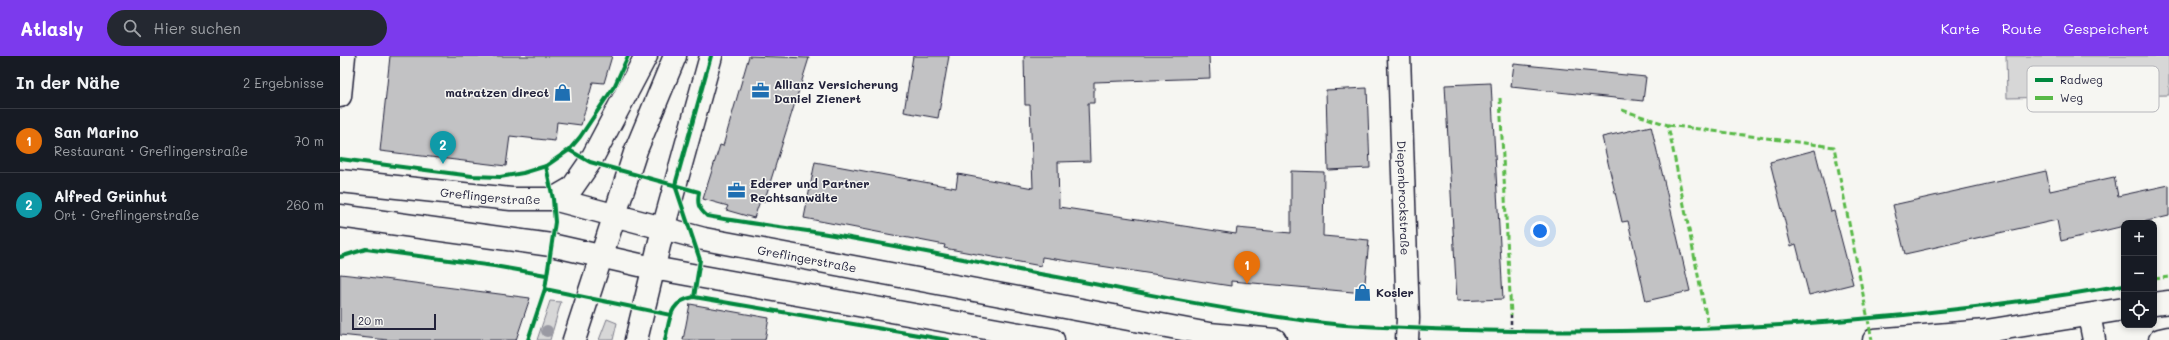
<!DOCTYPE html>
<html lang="de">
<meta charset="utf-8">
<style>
body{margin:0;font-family:Mali,sans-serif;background:#242831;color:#f1f3f6}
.controls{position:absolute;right:12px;bottom:12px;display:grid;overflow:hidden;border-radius:8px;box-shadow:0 2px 6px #0003}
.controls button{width:36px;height:36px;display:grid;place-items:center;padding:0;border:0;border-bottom:1px solid #363941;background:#171b24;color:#f1f3f6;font:20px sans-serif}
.scale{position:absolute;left:12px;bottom:10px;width:84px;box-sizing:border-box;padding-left:4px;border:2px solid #22223b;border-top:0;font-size:11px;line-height:14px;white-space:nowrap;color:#22223b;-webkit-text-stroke:3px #f6f6f2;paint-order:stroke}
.you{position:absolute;left:1200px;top:175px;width:14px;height:14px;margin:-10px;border:3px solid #fff;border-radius:50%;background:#1a73e8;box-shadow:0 0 0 6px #1a73e833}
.badge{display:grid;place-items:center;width:26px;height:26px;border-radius:50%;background:#7c3aed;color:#fff;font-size:13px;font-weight:700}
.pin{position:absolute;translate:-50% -33px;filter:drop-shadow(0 1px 2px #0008)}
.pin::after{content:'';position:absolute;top:21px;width:14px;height:12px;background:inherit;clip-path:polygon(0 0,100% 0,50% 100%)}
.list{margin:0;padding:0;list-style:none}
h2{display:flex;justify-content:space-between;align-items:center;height:52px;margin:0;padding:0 16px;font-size:17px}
h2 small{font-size:13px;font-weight:400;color:#9ea1a6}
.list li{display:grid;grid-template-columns:26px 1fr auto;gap:12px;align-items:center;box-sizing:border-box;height:64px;padding:0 16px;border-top:1px solid #363941}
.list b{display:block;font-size:15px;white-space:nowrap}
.list p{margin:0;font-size:13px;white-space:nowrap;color:#9ea1a6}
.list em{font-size:13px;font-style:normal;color:#9ea1a6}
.icon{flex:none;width:22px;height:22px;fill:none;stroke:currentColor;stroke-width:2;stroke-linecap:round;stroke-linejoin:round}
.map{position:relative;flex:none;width:1829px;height:284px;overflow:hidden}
header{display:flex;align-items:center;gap:24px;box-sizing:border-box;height:56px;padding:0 20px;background:#7c3aed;color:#fff}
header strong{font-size:19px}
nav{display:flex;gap:22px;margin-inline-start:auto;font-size:14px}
.search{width:280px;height:36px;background:#242831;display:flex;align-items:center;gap:10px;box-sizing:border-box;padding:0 14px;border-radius:22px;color:#9ea1a6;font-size:15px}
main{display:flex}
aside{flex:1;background:#171b24}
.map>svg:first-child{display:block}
</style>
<header>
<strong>Atlasly</strong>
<div class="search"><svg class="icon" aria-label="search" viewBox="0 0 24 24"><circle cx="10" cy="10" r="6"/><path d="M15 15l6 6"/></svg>Hier suchen</div>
<nav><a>Karte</a><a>Route</a><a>Gespeichert</a></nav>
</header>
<main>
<aside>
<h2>In der Nähe<small>2 Ergebnisse</small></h2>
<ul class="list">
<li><span class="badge" style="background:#e8710a">1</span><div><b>San Marino</b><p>Restaurant · Greflingerstraße</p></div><em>70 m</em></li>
<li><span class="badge" style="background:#0f9aa8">2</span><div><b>Alfred Grünhut</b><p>Ort · Greflingerstraße</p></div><em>260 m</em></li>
</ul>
</aside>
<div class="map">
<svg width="1829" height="284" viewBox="0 0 1829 284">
<rect width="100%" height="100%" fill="#f6f6f2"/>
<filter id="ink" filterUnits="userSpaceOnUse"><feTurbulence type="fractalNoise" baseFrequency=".025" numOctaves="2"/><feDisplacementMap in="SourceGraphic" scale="8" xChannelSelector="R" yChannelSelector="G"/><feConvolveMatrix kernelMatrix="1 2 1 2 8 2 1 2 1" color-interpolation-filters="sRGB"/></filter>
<g filter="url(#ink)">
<!-- green -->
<g fill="#d7d7d7" stroke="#7c7c89">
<polygon points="1666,0 1829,0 1829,39 1667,42"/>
<polygon points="210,245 221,246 210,284 197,284"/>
<polygon points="267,263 277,267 273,284 259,284"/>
</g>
<!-- building -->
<g fill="#c2c2c4" stroke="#22223b">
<polygon points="50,0 272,0 264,27 253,26 241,69 217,66 215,85 170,80 166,110 40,95"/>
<polygon points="409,0 469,2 424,146 420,145 414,162 386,154 388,150 363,143 380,89 383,90"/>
<polygon points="573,0 609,0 598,62 564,56"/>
<polygon points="684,0 869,0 870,22 754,26 754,47 748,47 750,105 718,106 719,151 896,178 897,172 951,177 951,115 984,116 983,180 1029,184 1024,237 891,225 891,230 702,201 701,210 604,192 605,189 464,162 475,106 616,132 618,118 693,132 690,49 685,49"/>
<polygon points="1174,8 1306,21 1303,45 1171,31"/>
<polygon points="1151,27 1163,243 1117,245 1105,29"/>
<polygon points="1027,32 1030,112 988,114 986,34"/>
<polygon points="1311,70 1350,235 1306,245 1288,165 1282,166 1262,81"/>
<polygon points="1475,94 1491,156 1494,155 1513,228 1469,239 1456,188 1451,190 1430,106"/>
<polygon points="1706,115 1710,135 1774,121 1778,140 1829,129 1829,160 1799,167 1784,167 1784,170 1721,185 1717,164 1565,198 1553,149"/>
<polygon points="0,218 28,221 190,242 176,284 48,284 0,279"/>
<polygon points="350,248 429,262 425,284 343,284"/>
</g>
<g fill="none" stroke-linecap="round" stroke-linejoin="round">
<defs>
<g id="minor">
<path id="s1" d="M1059,0l9,262 -1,22"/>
<polyline points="0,40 4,0"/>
<path id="s2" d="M0,125l171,18h42l151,40 505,95 66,6"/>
<polyline points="213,143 232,132 250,106 306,0"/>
<polyline points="0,160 211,189 313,212 713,284"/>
<polyline points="1814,248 1829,246"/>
<polyline points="1749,259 1754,284"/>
<polyline points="1534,284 1646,275 1784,253"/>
<polyline points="1820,284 1829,282"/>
</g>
<g id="major">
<polyline points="234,284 296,94 335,0"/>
<polyline points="296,284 323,173 371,0"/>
</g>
</defs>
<!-- minor casing -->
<use href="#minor" stroke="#22223b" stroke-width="25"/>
<!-- major casing -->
<use href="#major" stroke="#22223b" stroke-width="25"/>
<!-- path -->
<polyline stroke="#22223b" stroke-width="2.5" stroke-dasharray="3 3" stroke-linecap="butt" points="1171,259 1171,278"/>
<!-- minor -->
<use href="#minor" stroke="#f6f6f2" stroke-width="22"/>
<!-- major -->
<use href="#major" stroke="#f6f6f2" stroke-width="22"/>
<!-- quiet -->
<g stroke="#58b947" stroke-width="3" stroke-dasharray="6 3" stroke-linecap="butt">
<polyline points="1160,42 1171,259"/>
<polyline points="1282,54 1328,69 1369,274"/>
<polyline points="1328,69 1494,91 1532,284"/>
<polyline points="1814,223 1829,221"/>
</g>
<defs>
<g id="cycleway">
<path d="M229,94l21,12 109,30c-2,12 -1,16 8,24 38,7 76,11 114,17 73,12 146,27 219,41 101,18 202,41 304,51 261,15 523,5 780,-40"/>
<polyline points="0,103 132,120 160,121 183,117 206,110 229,94 240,81 275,29 288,0"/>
<polyline points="0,201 26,193 154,210 206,219"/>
<polyline points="205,233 331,259"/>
<polyline points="354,241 608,284"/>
<polyline points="188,284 205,233 215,166 213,143 206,110"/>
<path d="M325,284c5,-21 4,-39 29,-43l6,-37 -25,-75 36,-129"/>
</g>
</defs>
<!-- cycleway casing -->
<use href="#cycleway" stroke="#f6f6f2" stroke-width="6"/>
<!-- cycleway -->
<use href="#cycleway" stroke="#00873e" stroke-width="4"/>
</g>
<!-- trees -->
<circle fill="#9a9aa3" cx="207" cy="275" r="6"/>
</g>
<!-- icons -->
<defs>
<symbol id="office-bare" viewBox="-9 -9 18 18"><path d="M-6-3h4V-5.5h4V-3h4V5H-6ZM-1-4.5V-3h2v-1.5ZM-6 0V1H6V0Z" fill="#1f6fb2" stroke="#f6f6f2" stroke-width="2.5" paint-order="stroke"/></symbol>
<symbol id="shop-bare" viewBox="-9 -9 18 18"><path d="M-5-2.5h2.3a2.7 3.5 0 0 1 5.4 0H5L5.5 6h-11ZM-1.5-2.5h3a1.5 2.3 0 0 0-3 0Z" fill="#1f6fb2" stroke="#f6f6f2" stroke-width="2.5" paint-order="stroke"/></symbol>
</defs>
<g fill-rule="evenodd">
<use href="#office-bare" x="408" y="22" width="25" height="25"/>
<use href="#shop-bare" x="210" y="24" width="25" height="25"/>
<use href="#office-bare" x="384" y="122" width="25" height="25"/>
<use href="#shop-bare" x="1010" y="224" width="25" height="25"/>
</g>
<g text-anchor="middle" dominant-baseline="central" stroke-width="3" stroke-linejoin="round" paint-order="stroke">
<!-- poi labels -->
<g font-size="12" font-weight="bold" fill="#22223b" stroke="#f6f6f2" text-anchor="start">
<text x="434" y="28">Allianz Versicherung<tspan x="434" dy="14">Daniel Zienert</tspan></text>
<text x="209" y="36" text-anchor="end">matratzen direct</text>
<text x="410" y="127">Ederer und Partner<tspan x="410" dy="14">Rechtsanwälte</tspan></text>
<text x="1036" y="236">Kosler</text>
</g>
<!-- street labels -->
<g font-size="12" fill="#22223b" stroke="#f6f6f2">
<text stroke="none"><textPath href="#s2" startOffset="151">Greflingerstraße</textPath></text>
<text stroke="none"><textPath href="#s1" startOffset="142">Diepenbrockstraße</textPath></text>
<text stroke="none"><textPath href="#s2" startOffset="475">Greflingerstraße</textPath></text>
</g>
</g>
<!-- legend -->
<rect x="1687" y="10" width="132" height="46" rx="6" fill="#f6f6f2" stroke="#b6b6bb" stroke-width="1"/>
<rect x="1695" y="22" width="18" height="4" fill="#00873e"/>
<rect x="1695" y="40" width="18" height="4" fill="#58b947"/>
<g font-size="11" fill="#22223b">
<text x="1720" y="28">Radweg</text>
<text x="1720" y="46">Weg</text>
</g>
</svg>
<div class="controls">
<button>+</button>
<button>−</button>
<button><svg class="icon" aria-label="locate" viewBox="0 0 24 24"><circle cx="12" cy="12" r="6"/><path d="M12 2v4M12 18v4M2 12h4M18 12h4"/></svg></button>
</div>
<div class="scale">20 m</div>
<div class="you"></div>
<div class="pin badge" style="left:907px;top:228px;background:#e8710a">1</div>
<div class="pin badge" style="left:103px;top:108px;background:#0f9aa8">2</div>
</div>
</main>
